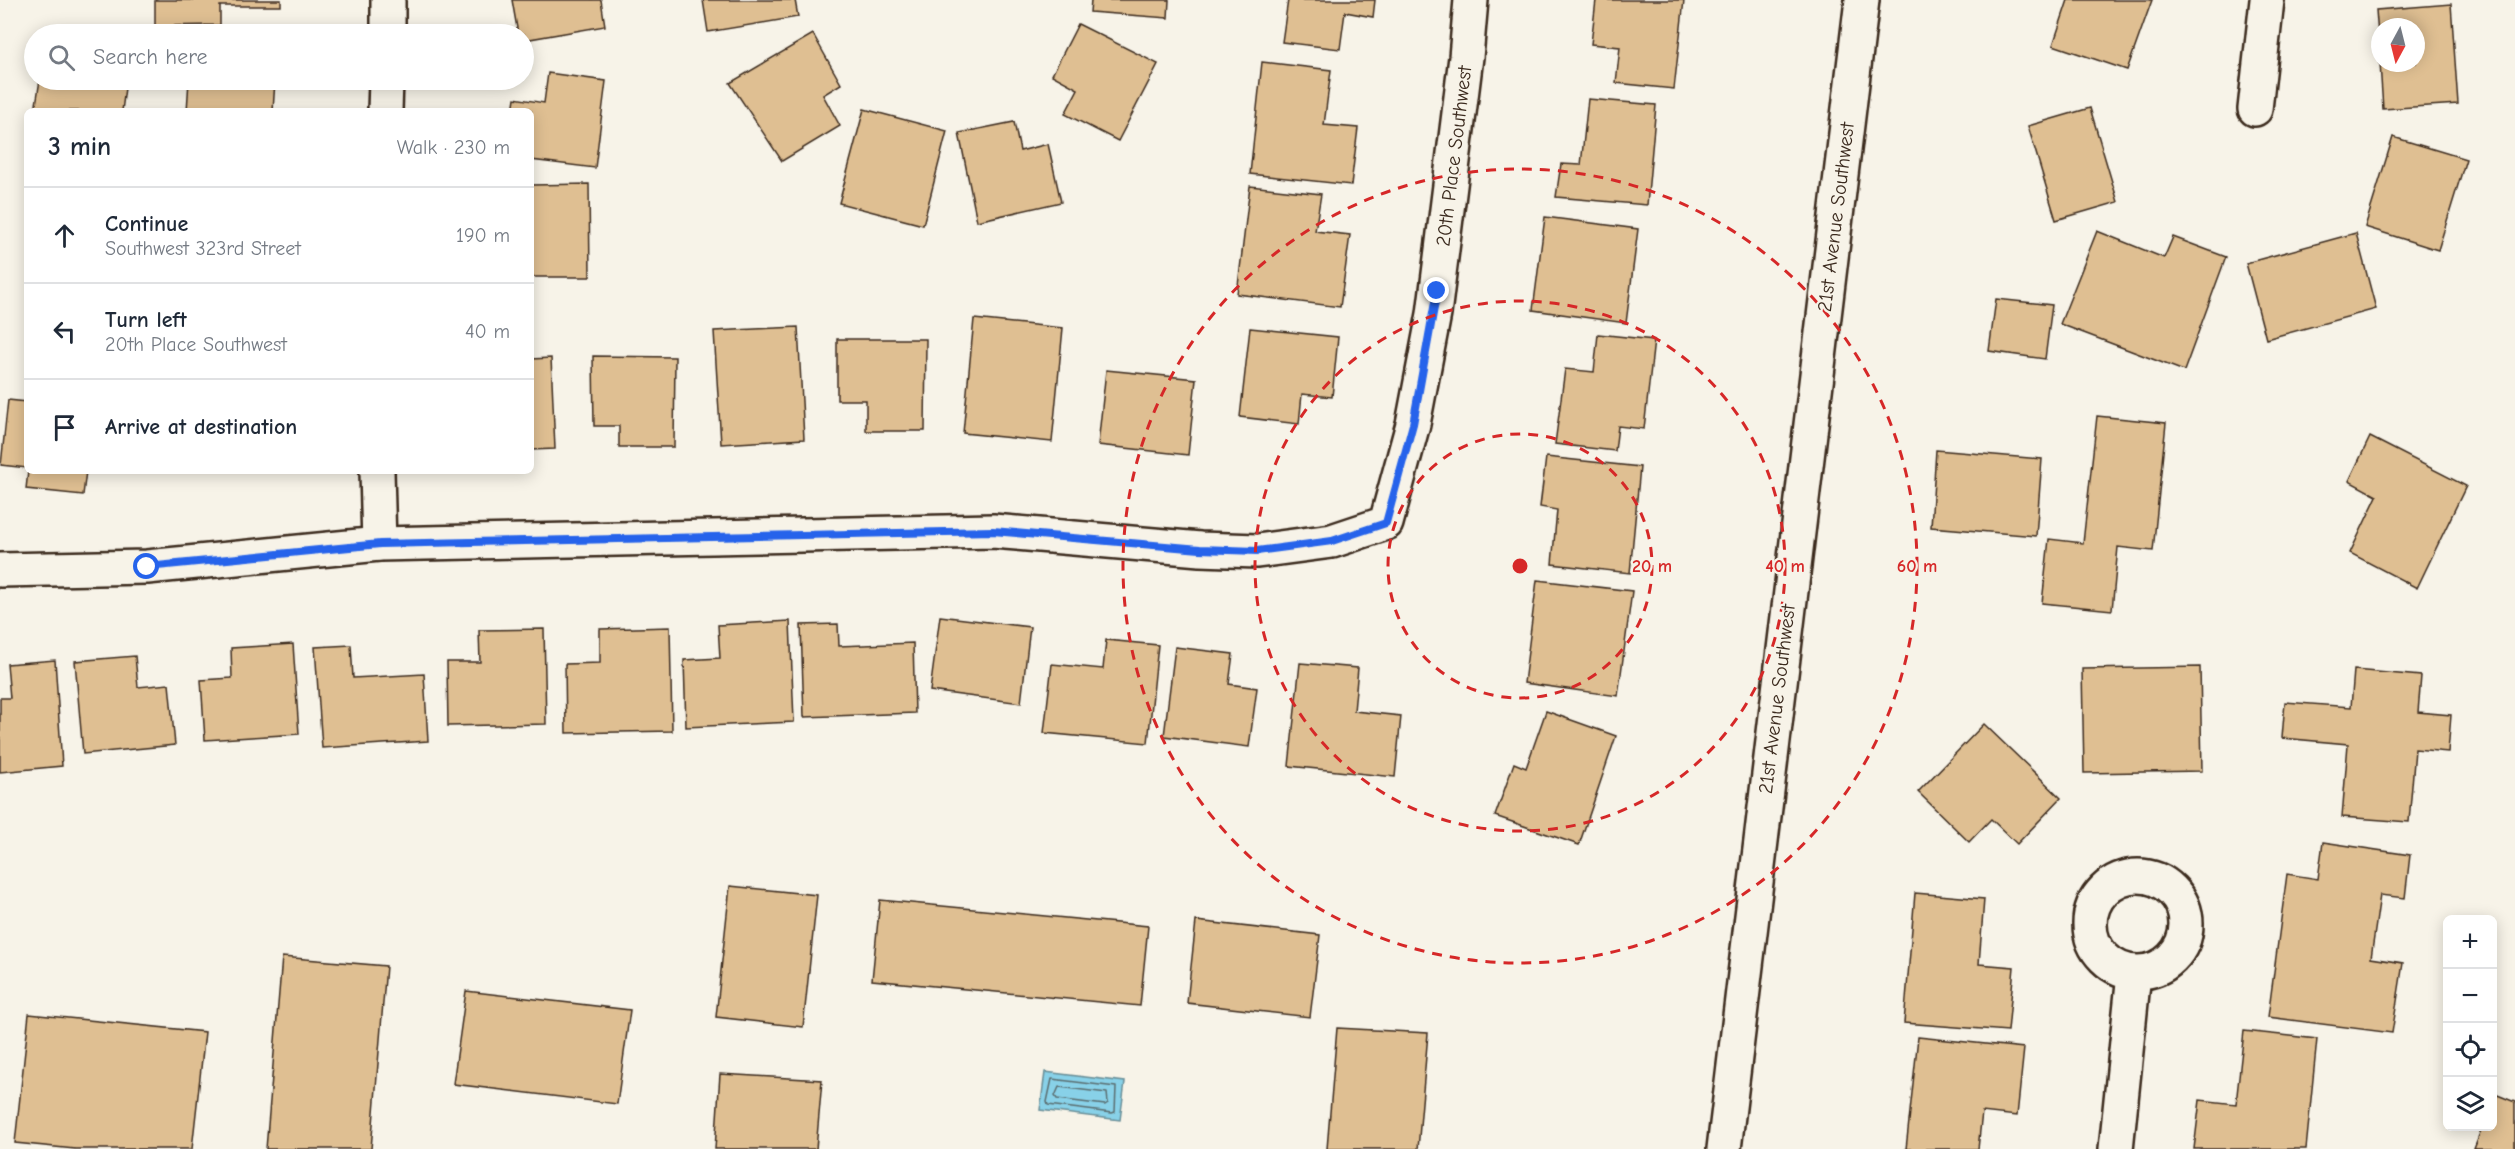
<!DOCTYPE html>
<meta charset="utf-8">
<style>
body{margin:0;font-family:"Comic Neue",sans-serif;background:#f2f2f3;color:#1f2937}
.controls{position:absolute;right:18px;bottom:18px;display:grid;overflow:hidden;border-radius:9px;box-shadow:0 3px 15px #0003}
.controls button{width:54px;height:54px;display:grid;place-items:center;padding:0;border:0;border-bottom:2px solid #e0e1e3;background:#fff;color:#1f2937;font:30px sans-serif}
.compass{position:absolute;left:2371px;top:18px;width:54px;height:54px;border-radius:50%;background:#fff;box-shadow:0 3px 15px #0003;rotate:187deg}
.stop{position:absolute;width:18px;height:18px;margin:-14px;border:4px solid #2563eb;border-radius:50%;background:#fff}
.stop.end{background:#2563eb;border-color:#fff;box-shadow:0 2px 6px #0008}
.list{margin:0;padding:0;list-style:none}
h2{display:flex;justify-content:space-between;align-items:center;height:78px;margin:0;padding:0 24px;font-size:26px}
h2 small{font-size:20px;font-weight:400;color:#747a83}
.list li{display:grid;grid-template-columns:39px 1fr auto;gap:18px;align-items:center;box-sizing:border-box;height:96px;padding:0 24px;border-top:2px solid #e0e1e3}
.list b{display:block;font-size:22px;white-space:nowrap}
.list p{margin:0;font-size:20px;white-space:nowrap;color:#747a83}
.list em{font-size:20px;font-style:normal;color:#747a83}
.icon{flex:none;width:33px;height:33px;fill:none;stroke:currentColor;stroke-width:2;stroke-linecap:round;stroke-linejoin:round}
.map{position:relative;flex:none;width:2515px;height:1149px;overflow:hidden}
.search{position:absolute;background:#fff;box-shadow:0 3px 15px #0003;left:24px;top:24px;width:510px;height:66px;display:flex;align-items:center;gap:15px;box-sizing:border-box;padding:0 21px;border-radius:33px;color:#747a83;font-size:22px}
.panel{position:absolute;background:#fff;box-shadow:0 3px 15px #0003;left:24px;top:108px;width:510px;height:366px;border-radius:9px}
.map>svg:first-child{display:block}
</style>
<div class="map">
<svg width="2515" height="1149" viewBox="0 0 2515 1149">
<rect width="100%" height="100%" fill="#f7f3e8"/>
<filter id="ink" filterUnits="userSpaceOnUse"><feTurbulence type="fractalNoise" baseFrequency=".0167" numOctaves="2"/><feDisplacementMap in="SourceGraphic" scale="12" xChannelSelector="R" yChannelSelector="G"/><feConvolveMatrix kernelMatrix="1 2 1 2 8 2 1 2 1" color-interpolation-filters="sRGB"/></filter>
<g filter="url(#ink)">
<!-- water -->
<polygon fill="#88d1e8" stroke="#698e97" stroke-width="1.5" points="1045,1072 1125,1082 1120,1120 1040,1110"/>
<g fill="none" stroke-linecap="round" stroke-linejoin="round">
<!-- shore -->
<g stroke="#5a6d6f" stroke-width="1.5">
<polygon points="1052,1079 1116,1087 1115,1112 1112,1113 1048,1105 1047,1102"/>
<polygon points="1059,1087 1107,1093 1108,1103 1105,1105 1057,1099 1055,1096"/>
</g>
</g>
<!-- building -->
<g fill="#dfbf92" stroke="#3b2a1e" stroke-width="1.5">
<polygon points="155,0 281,0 281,6 220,6 220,25 155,26"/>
<polygon points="512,0 601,0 605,26 524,40 524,34 518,34"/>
<polygon points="703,0 795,0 798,17 708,32"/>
<polygon points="1091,0 1169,0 1168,18 1090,12"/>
<polygon points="1288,0 1375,0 1373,17 1345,12 1340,49 1282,42"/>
<polygon points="1596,0 1684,0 1674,89 1616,83 1620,47 1591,44"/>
<polygon points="2068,0 2152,0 2127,70 2053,45"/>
<polygon points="2451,4 2458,104 2383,109 2380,63 2416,63 2416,27 2380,27 2380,61 2376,10"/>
<polygon points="1078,24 1158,64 1118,141 1065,114 1078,89 1052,75"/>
<polygon points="75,30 107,34 74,34"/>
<polygon points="813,34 841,84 823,95 840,126 782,161 730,83"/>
<polygon points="1262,62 1331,70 1324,125 1358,128 1351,185 1250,174"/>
<polygon points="548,73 606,81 595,168 531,160 531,111 513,111 515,98 544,103"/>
<polygon points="40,80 126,80 122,111 35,111"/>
<polygon points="189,80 275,80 273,111 187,111"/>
<polygon points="1588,99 1656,105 1647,205 1556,197 1561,164 1581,165"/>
<polygon points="2090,108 2118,202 2056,220 2028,126"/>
<polygon points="864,109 947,131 923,225 839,203"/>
<polygon points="1014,122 1020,151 1048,144 1061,202 977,221 959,133"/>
<polygon points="2393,137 2466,159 2438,250 2365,227"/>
<polygon points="589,184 590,277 531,277 531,185"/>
<polygon points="1250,186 1321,194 1315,231 1350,235 1340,307 1237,294"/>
<polygon points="1545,217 1638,229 1626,323 1533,310"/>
<polygon points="2097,231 2164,258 2173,237 2226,257 2184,371 2060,324"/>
<polygon points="2356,233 2376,309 2266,339 2246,263"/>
<polygon points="1996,299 2052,305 2045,359 1989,351"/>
<polygon points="974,319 1063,328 1052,442 963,433"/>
<polygon points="798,327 804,439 721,444 714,331"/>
<polygon points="1250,328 1338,337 1332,397 1302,394 1299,424 1240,417"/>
<polygon points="1598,334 1654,340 1644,429 1618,426 1615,451 1555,444 1565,369 1594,372"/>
<polygon points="837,339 926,339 925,431 866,431 866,400 837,400"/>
<polygon points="593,356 675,357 674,447 619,447 619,426 594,426"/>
<polygon points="551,358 555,449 531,450 531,359"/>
<polygon points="1106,370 1196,379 1188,455 1098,445"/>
<polygon points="8,400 27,402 27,468 1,465"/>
<polygon points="2097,416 2166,423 2153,551 2118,547 2112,610 2042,603 2049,539 2083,543"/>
<polygon points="2370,437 2466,486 2417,588 2350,553 2377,496 2349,481"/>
<polygon points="1936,450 2042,459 2036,536 1931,527"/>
<polygon points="1546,457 1640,467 1630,573 1552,564 1557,510 1540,507"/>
<polygon points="28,471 86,471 83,495 26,489"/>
<polygon points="1537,580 1632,591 1618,696 1524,683"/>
<polygon points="940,616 1030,627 1021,703 930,691"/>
<polygon points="790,621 794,722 686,727 684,660 720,658 718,625"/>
<polygon points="838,624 839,646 913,643 915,713 804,717 801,625"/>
<polygon points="670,627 672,731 566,733 565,664 600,663 600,629"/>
<polygon points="544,629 546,724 448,726 447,662 480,662 479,630"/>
<polygon points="1106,640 1158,645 1148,743 1044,733 1052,664 1103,669"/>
<polygon points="293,644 299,734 205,740 201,680 232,678 231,648"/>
<polygon points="351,645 353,678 424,674 428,741 322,748 315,647"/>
<polygon points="1175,647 1233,654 1229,684 1257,688 1249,747 1164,736"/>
<polygon points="135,656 138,687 169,684 175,745 83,754 75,661"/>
<polygon points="55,660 62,766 0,772 0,698 10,698 7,664"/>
<polygon points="1300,663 1358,668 1354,711 1401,716 1395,777 1289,766"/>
<polygon points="2200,667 2202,771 2084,773 2082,669"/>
<polygon points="2354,670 2421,676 2418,712 2451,715 2448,752 2415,749 2409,822 2342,817 2348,744 2282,738 2285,702 2351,707"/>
<polygon points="1546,711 1616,736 1579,845 1495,816 1514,763 1526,768"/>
<polygon points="1984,724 2061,798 2017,844 1991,819 1969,842 1918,792"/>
<polygon points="2323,842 2410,855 2405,898 2380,895 2371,958 2403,963 2392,1033 2268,1017 2287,874 2318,879"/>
<polygon points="730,886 817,895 803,1027 716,1017"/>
<polygon points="1915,893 1984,899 1979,964 2014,967 2008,1031 1904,1023"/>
<polygon points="880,900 1148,926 1140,1006 872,980"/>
<polygon points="1196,921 1320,935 1310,1017 1187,1003"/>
<polygon points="282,957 386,966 371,1149 266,1149"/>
<polygon points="466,991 630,1010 617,1104 453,1084"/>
<polygon points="29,1014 205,1032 192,1149 75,1149 15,1143"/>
<polygon points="1337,1028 1428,1033 1418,1149 1327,1149"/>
<polygon points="2244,1031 2317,1039 2306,1149 2194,1149 2200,1100 2236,1104"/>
<polygon points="1918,1037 2024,1048 2017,1116 1982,1112 1978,1149 1906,1149"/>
<polygon points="720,1074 822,1080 816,1149 715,1149"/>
<polygon points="2495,1094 2515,1102 2515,1149 2474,1149 2483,1126 2492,1126 2492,1102"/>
</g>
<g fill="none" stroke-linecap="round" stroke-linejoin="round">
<defs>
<g id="minor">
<polyline points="388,0 388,34"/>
<polyline points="2255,109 2267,0"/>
<polyline points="385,111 386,80"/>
<polyline points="377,471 379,544"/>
<polyline points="0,570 147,567 379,544 993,531 1200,549 1257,551 1332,541 1386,523 1413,424 1434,314 1466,57 1471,0"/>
<circle cx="2138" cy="924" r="48"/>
<polyline points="2116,1149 2134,973"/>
</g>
<polyline id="major" points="1724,1149 1862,0"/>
</defs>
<!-- minor casing -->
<use href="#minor" stroke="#3b2a1e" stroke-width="38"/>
<!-- major casing -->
<use href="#major" stroke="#3b2a1e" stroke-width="38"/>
<!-- minor -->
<use href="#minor" stroke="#f7f3e8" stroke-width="33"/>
<!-- major -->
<use href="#major" stroke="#f7f3e8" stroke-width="33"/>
</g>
</g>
<g fill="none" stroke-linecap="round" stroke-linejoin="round" filter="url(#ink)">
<!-- route -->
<polyline stroke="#2563eb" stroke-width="8" points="147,567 380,544 993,531 1200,549 1257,551 1332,541 1386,523 1413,424 1437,291"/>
</g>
<!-- distance rings -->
<g fill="none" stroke="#d62828" stroke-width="3" stroke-dasharray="10 8">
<circle cx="1520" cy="566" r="132"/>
<circle cx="1520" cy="566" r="265"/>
<circle cx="1520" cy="566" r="397"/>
</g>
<g text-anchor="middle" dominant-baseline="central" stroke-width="4.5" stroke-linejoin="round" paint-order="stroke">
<!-- street labels -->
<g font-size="20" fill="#3b2a1e" stroke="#f7f3e8">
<text transform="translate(1454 156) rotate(-83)">20th Place Southwest</text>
<text transform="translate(1836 217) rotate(-83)">21st Avenue Southwest</text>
<text transform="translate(1777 699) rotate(-83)">21st Avenue Southwest</text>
</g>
</g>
<circle cx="1520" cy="566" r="9" fill="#d62828" stroke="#f7f3e8" stroke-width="3"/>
<g font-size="18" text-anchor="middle" font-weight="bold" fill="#d62828" stroke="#f7f3e8" stroke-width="4.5" stroke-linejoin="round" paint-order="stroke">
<text x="1652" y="572">20 m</text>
<text x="1785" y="572">40 m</text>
<text x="1917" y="572">60 m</text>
</g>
</svg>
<div class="controls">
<button>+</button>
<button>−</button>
<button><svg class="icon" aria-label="locate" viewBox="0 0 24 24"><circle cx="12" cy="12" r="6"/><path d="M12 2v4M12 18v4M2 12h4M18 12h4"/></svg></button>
<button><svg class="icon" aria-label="layers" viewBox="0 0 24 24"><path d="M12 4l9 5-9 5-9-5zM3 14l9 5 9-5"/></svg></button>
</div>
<svg class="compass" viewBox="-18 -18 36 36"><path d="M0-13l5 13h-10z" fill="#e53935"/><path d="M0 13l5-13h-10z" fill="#747a83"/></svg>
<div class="stop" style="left:147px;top:567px"></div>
<div class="stop end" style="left:1437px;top:291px"></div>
<div class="search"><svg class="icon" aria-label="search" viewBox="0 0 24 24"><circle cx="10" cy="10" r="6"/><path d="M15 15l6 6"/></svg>Search here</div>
<section class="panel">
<h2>3 min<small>Walk · 230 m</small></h2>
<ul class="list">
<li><svg class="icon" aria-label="ahead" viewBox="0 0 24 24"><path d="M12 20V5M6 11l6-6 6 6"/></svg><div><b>Continue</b><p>Southwest 323rd Street</p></div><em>190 m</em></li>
<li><svg class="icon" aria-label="left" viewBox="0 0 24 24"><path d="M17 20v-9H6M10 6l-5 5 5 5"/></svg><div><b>Turn left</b><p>20th Place Southwest</p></div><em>40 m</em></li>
<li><svg class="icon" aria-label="arrive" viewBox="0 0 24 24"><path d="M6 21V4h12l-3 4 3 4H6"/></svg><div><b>Arrive at destination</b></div></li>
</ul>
</section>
</div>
